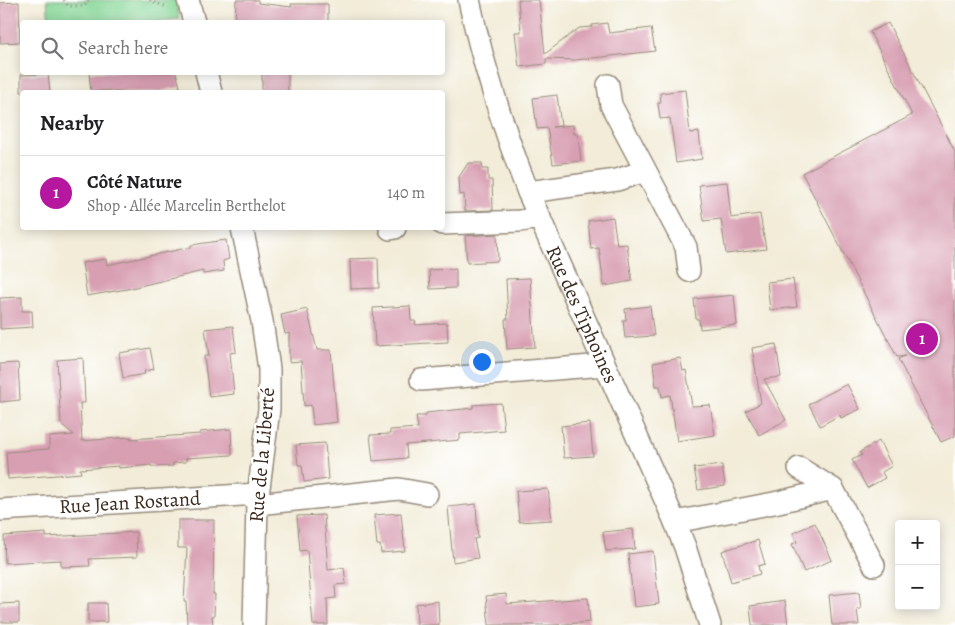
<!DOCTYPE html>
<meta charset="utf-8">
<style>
body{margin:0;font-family:Alegreya,serif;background:#f2f2f2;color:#202124}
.controls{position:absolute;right:15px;bottom:15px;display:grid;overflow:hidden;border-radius:5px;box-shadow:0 2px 12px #0003}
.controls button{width:45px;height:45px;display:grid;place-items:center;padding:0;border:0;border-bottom:1px solid #e0e0e0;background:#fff;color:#202124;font:25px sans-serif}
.you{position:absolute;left:481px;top:361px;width:18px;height:18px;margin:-12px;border:4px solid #fff;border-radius:50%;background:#1a73e8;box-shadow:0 0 0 8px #1a73e833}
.badge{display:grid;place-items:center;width:32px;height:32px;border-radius:50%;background:#b5179e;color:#fff;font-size:16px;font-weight:700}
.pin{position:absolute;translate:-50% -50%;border:2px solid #fff;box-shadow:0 1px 5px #0006}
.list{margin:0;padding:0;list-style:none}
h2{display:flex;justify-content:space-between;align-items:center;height:65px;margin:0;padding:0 20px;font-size:21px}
h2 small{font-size:16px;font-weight:400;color:#757577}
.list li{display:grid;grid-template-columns:32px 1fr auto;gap:15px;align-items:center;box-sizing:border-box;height:75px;padding:0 20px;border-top:1px solid #e0e0e0}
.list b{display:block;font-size:19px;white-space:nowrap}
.list p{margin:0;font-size:16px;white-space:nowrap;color:#757577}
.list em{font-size:16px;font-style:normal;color:#757577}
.icon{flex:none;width:28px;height:28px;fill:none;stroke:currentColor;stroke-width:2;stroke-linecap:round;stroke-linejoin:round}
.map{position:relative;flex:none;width:955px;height:625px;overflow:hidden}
.search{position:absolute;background:#fff;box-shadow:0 2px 12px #0003;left:20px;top:20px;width:425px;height:55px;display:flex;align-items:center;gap:12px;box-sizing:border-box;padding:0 18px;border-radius:5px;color:#757577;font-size:19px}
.panel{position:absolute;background:#fff;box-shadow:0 2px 12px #0003;left:20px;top:90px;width:425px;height:140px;border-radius:5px}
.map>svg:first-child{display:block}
</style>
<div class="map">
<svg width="955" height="625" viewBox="0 0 955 625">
<rect width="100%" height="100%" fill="#fff"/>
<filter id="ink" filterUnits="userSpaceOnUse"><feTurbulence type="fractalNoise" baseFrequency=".02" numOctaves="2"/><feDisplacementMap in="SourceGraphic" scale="10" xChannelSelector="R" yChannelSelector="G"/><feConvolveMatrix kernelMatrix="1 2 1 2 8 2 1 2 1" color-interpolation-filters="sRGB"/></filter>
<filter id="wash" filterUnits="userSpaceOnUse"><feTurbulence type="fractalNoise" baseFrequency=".0096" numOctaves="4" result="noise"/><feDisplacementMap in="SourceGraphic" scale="20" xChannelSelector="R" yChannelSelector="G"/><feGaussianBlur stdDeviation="1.12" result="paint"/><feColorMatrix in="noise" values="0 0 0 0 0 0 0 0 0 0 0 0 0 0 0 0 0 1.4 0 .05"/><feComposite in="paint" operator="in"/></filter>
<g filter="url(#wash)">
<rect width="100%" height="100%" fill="#f2ecd8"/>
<!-- green -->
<polygon fill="#85d696" stroke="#60805a" points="47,0 176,0 179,19 154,22 49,22"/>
<g id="blocks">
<!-- building -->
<g fill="#d89fb2">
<polygon points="236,0 258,0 258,3 292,7 291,4 328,4 328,22 235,22"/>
<polygon points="518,0 539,0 545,54 579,28 592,27 592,25 607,23 609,33 651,28 655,51 575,60 546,59 546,64 519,67 515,32 521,32"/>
<polygon points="19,2 20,42 0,43 0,3"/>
<polygon points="888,23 955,152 955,436 941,442 898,359 905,356 897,357 802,173 912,115 870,32"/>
<polygon points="89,72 176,72 180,87 157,92 112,92 111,90 91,92"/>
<rect x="262" y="72" width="26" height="20"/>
<polygon points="48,74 50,92 21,92 21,75"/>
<polygon points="685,90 690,133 699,132 702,159 676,163 670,118 660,119 658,103 661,103 660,93"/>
<polygon points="557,95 561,126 552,127 573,125 574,134 578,134 581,161 553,164 547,128 537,129 533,98"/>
<polygon points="468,163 482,163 482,169 488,169 488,180 492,180 493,210 465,211 464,194 460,195 459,177"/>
<polygon points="727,182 731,218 760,214 766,249 726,254 721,219 704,221 699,185"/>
<polygon points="613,217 617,245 627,244 632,281 604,286 599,248 591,249 588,221"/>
<polygon points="497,234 498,261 467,263 465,236"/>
<polygon points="226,240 229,259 223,261 224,271 203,274 203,271 127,289 87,296 82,263 106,259 107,265 191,247 191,245"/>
<polygon points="378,258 379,288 351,289 350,259"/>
<polygon points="456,269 456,288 430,289 429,270"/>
<polygon points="530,278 535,347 507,349 505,319 508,319 506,279"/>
<polygon points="793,279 797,307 770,310 767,282"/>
<polygon points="734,295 737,325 700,329 699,319 696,319 694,299"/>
<polygon points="22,297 22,311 32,311 33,327 0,329 0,298"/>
<polygon points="410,306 411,321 415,321 416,325 447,323 448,342 375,346 373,308"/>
<polygon points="650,306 654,336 625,338 623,320 626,320 625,309"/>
<polygon points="307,309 317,350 331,350 337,422 313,425 311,405 304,406 301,361 289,362 289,333 285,334 281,315"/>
<polygon points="233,326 236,352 230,353 234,394 209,397 204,356 209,356 205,329"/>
<polygon points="776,344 781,377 764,379 786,420 759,435 746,411 761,403 752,348"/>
<polygon points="150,348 154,369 144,371 145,374 123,378 119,353"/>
<polygon points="83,358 85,403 80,403 82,441 131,437 131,439 200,434 200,432 231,429 232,455 186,458 186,462 173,463 173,466 152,467 151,465 119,468 119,466 80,469 81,473 8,479 6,452 49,449 49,437 74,435 61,424 57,360"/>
<polygon points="680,358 683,371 686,370 692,406 710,405 715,435 677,441 670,395 662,397 660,386 656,386 653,363"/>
<polygon points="18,363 20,400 0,402 0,364"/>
<polygon points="847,384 860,409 841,418 840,415 820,426 809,404"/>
<polygon points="501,403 504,430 460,434 460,440 406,445 407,458 373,461 370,435 390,434 390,430 418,428 416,416 426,416 426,413 473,408 473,405"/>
<polygon points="590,423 593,456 564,458 561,426"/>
<polygon points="879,441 892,466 882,472 885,478 867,488 852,460 862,455 860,452"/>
<polygon points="325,443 328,479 304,482 302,465 298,465 296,445"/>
<polygon points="722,465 725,486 698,490 694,468"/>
<polygon points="548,489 552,520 519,522 516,491"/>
<polygon points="476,504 478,538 474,539 478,558 453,562 448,507"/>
<polygon points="401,513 405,551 381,553 380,545 377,545 374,515"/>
<polygon points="324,515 328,570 344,568 346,584 335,585 336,598 327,599 328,625 313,625 307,550 300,551 297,516"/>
<polygon points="178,520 214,520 213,594 215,594 214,616 212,616 213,625 187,625 186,602 184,602 187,548 178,548"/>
<polygon points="815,523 832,560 804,572 792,544 797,542 793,533"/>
<polygon points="633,529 635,549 606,551 603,532"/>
<polygon points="136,532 137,557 89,559 90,566 61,567 61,560 5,563 4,536 46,533 46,537"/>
<polygon points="758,540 765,564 758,566 760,574 731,582 722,551"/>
<polygon points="653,551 659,604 634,607 628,554"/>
<polygon points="859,592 861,609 857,609 859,625 832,625 829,595"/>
<polygon points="506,594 507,604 588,598 590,622 554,625 489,625 486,596"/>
<polygon points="438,601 439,625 417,625 416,604"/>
<polygon points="785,601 788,625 752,625 750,606"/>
<polygon points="19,603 19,622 0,622 0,604"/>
<polygon points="88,603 106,603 107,622 88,622"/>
</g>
</g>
</g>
<g filter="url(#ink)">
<use href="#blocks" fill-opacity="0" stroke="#968b7b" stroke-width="1"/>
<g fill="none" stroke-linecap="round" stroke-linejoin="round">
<defs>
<g id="minor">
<polyline points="188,0 194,22"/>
<path id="s1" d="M469,0c14,66 35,130 59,192l147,330 10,25 25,78"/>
<polyline points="206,72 211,92"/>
<polyline points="608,85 611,105 686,247 689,271"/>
<polyline points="528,192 617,180 645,171"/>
<polyline points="442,224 520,221 540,218"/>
<polyline points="242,228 262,321 269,369 269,409 257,504 254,625"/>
<polyline points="390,229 395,228"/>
<polyline points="421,380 604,365"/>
<polyline points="799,468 833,489"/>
<polyline points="257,504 399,489 427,494"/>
<path id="s2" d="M0,510l258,-16"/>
<polyline points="675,522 774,503 833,489 874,565"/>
</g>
</defs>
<!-- minor casing -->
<use href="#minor" stroke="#968b7b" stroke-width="24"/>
<!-- path -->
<g stroke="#968b7b" stroke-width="3" stroke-dasharray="1 4" stroke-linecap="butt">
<polyline points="64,0 68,6 85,6 88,0"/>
<polyline points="150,0 152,2 168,7"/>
</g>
<!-- minor -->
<use href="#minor" stroke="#fff" stroke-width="21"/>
</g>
</g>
<g text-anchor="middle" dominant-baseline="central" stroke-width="5" stroke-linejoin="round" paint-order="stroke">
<!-- street labels -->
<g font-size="20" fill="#3b2a1e" stroke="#fff">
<text stroke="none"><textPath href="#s1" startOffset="335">Rue des Tiphoines</textPath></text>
<text transform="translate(262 455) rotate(-85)">Rue de la Liberté</text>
<text stroke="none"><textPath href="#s2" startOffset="130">Rue Jean Rostand</textPath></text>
</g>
</g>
</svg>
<div class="controls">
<button>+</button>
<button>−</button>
</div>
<div class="you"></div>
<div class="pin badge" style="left:922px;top:339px">1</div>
<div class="search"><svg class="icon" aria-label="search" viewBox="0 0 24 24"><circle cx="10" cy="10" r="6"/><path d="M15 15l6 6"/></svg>Search here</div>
<section class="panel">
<h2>Nearby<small></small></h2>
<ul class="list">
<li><span class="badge">1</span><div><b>Côté Nature</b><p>Shop · Allée Marcelin Berthelot</p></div><em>140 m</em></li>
</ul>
</section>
</div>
